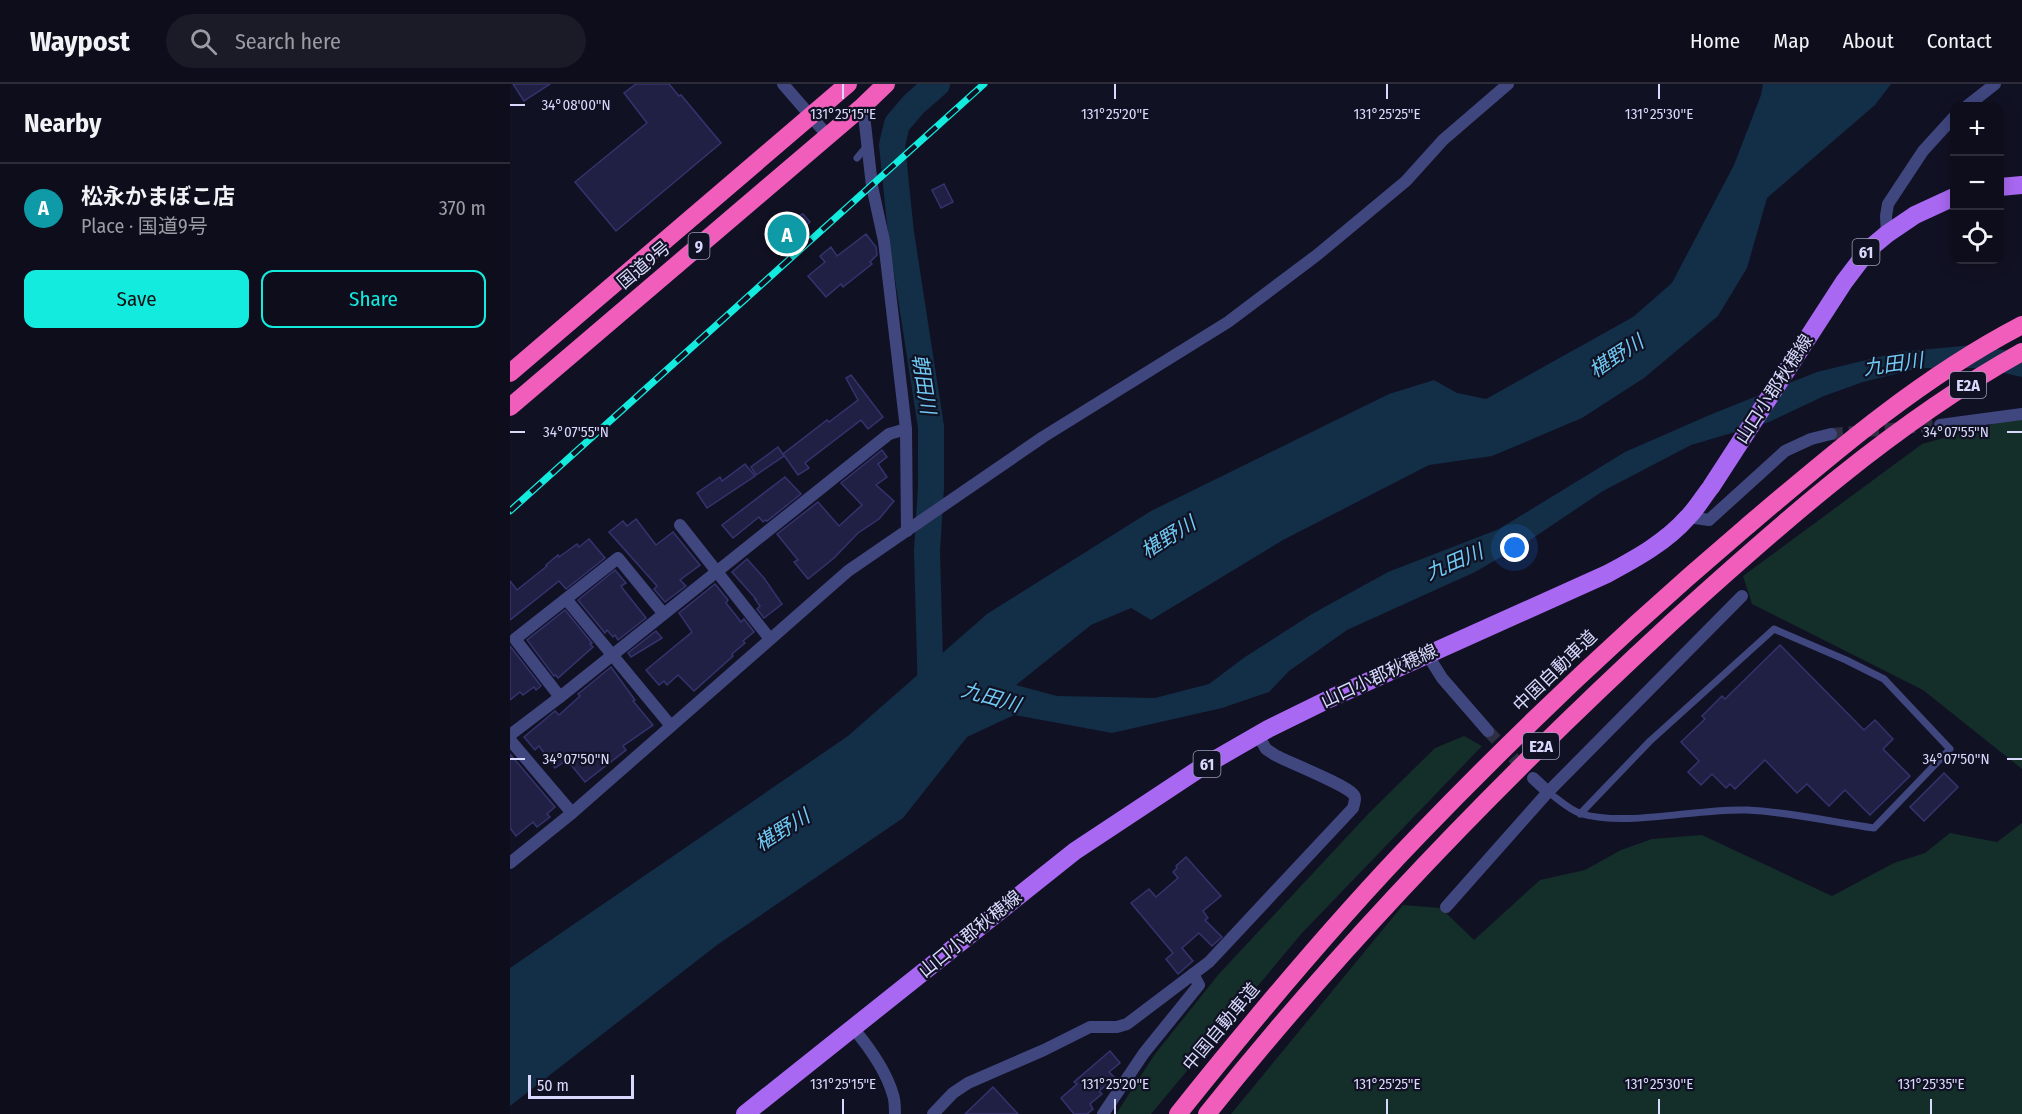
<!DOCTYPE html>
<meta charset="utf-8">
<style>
body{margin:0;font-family:"Fira Sans Condensed","Noto Sans JP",sans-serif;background:#1b1b28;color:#f1f3f6}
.controls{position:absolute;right:18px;top:18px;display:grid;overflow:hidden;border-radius:12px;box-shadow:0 3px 15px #0003}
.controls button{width:54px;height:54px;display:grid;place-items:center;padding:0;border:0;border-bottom:2px solid #2d2d3a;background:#0d0d1b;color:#f1f3f6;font:30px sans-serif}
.scale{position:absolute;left:18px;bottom:15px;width:106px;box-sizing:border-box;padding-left:6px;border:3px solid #d8d9fc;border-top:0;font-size:16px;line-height:21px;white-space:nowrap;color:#d8d9fc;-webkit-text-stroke:4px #111124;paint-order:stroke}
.you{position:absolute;left:1005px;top:464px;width:21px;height:21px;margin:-15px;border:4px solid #fff;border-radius:50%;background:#1a73e8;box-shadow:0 0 0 9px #1a73e833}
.badge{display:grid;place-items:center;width:39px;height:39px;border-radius:50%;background:#14ebdf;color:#fff;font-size:20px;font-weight:700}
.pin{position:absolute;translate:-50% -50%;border:3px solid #fff;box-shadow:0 2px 6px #0006}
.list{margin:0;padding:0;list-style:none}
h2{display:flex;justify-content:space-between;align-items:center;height:78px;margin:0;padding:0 24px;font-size:26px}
h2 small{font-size:20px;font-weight:400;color:#9a9ca3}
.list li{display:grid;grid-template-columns:39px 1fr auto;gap:18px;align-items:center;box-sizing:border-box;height:90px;padding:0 24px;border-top:2px solid #2d2d3a}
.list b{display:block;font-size:22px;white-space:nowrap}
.list p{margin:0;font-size:20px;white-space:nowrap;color:#9a9ca3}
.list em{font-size:20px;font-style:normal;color:#9a9ca3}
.actions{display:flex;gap:12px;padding:18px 24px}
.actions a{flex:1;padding:14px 0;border:2px solid #14ebdf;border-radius:12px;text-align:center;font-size:21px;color:#14ebdf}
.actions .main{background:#14ebdf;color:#111}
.icon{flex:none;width:33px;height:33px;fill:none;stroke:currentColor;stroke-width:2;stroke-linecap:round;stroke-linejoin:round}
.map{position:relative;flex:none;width:1512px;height:1030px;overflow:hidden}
header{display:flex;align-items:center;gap:36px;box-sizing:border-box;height:84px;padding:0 30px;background:#0d0d1b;border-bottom:2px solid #2d2d3a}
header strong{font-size:28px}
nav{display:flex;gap:33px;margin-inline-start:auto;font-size:21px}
.search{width:420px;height:54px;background:#1b1b28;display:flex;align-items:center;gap:15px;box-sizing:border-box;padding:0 21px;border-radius:33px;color:#9a9ca3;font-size:22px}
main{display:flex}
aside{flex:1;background:#0d0d1b}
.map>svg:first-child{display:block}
</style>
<header>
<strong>Waypost</strong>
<div class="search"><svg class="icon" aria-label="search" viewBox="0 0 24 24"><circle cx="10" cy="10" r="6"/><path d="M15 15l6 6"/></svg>Search here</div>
<nav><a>Home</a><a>Map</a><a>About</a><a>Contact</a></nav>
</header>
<main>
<aside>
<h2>Nearby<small></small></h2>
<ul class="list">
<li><span class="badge" style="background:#0f9aa8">A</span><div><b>松永かまぼこ店</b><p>Place · 国道9号</p></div><em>370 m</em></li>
</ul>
<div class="actions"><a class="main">Save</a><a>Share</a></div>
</aside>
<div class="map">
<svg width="1512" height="1030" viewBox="0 0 1512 1030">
<rect width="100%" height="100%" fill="#111124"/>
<!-- green -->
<g fill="#142e29">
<polygon points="1512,335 1512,685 1413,606 1242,520 1233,492 1412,360 1497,336"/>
<polygon points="954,652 972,662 792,849 641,1030 606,1030 645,970 708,891 859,729 925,664"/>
<polygon points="1512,739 1512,1030 721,1030 893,821 931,824 964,856 1030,796 1075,786 1111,766 1142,755 1192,751 1322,812 1384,779 1415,769 1440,749 1487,758"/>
</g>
<!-- water -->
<polygon fill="#132e47" points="1253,0 1381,0 1365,21 1257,114 1237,184 1208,232 1134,294 1072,334 982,372 919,381 773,456 641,536 621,524 581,541 506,601 547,612 645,614 699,600 735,573 802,530 878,488 989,445 1115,368 1202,330 1307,288 1389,268 1463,261 1512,269 1512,293 1471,284 1409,284 1353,298 1314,312 1259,338 1181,361 1093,407 1017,458 965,488 837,546 779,587 759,608 712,624 602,649 504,631 457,653 393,734 207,861 0,1022 0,884 338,652 477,530 641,427 879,310 924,296 947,309 976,315 1123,233 1162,199 1224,81 1251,11"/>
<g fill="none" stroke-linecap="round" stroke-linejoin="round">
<!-- river -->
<polyline stroke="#132e47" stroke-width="26" points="421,614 417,467 421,403 421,343 391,149 382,61 387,40 404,20 427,0"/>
</g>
<!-- building -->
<g fill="#201f44" stroke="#35336e" stroke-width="1.5">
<polygon points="3,0 40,0 14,17"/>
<polygon points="126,0 159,0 169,12 171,11 211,59 106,147 65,98 137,39 114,9"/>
<polygon points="434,100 443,118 431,124 422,106"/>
<polygon points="293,130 300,138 276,159 259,140 280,131 284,134"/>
<polygon points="356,150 366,163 367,171 360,178 362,180 333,203 331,200 316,213 298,192 315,178 310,172 321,163 327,172"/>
<polygon points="341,291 373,333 358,345 351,336 295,379 299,384 288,391 273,370 317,336 319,338 348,316 336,294"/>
<polygon points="268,363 274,372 246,391 241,383"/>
<polygon points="372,366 377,373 368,380 377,393 366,401 384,417 369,435 348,449 324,474 298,495 284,478 288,476 267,450 308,418 329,442 352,421 331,399"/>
<polygon points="235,380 245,392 197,424 187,409 210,393 212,397"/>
<polygon points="275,393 291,410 257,437 255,436 253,438 249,433 223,454 212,441"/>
<polygon points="126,435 146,461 163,448 190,481 170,496 176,502 155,518 144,505 147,502 99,448 113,437 117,442"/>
<polygon points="79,455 95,474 56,505 49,497 0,536 0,497 7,506 37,482 36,481 48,471 49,473 67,460 69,463"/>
<polygon points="237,475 254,494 272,520 254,534 247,525 250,522 245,515 246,515 222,488"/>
<polygon points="105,486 116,499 111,502 113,505 136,534 108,556 105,551 103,553 97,546 95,549 68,516"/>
<polygon points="205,500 218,516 216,519 231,538 234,535 244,548 233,557 235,559 222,570 223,572 184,607 168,591 157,601 154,597 149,601 136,586 182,548 169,529"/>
<polygon points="55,526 82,559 80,560 83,563 48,594 46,591 44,592 17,556"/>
<polygon points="146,547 152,554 121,573 118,569"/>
<polygon points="1270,561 1354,646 1365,636 1383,655 1373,665 1400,692 1360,731 1335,706 1319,722 1297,700 1287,709 1255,676 1225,705 1220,700 1216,704 1202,690 1191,701 1178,688 1189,677 1171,658 1195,635 1192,632 1212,612 1215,615"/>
<polygon points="0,562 31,602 26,606 24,603 13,611 10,608 0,616"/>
<polygon points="101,583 125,616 123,617 143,641 113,662 116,666 75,698 57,676 45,684 29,662 25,666 14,653 45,627 49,631 70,612 68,610"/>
<polygon points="0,670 45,723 37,730 40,733 27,743 23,738 6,752 0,744"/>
<polygon points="1434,689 1448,703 1414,737 1400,723"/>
<polygon points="676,773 711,812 693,827 698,834 695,836 712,853 702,862 689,849 672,864 683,877 668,890 656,875 663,869 621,819 639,805 646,813 668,794 663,788 667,784 666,782"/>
<polygon points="600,967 610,979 599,988 605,994 589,1007 592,1010 580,1020 583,1025 577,1030 564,1030 551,1014 567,1000 564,998"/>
<polygon points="483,1003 508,1030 455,1030"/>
</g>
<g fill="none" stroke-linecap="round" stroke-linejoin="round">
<!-- street-tunnel -->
<g stroke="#2f2f44" stroke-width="12" stroke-dasharray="12 6" stroke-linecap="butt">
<polyline points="1321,350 1430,341"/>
<polyline points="978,647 1016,687"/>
</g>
<!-- lane -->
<g stroke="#40477f" stroke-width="7">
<polyline points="347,74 357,62"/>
<path d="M1038,708c10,7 22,19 34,22 46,13 115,-6 165,-4 43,2 85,12 127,18l76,-79 -66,-70 -38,-19 -72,-31 -124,112 -70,73"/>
</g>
<!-- street -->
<g stroke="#40477f" stroke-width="12">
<polyline points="273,0 318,52"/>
<polyline points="353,22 362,102 374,157 396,345 397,447"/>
<polyline points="1457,22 1485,0"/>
<polyline points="1377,150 1376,132 1378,120 1413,67 1444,33"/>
<polyline points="1430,341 1512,330"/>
<polyline points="1179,433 1199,436 1275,367 1301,355 1321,350"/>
<polyline points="170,441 260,555"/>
<polyline points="56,515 161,642"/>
<polyline points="917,570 932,594 978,647"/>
<polyline points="50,613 5,555 108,474 153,529"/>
<polyline points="0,651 50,613 379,350 396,345"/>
<polyline points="0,656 62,729"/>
<polyline points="1023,694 1038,708 1232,512"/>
<polyline points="0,779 62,729 338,487 533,353 718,238 807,171 896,97 933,56 998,0"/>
<polyline points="936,823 1038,708"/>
<path d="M343,944c16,19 33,42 40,67 2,5 2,13 2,19"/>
<path d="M423,1030l20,-21 15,-10 76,-33 46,-23h27l10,-3 82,-62 144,-154c1,-5 4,-10 0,-14 -9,-10 -63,-31 -78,-39l-9,-6 -8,-14"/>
<polyline points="593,1030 634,969 689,901 683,890"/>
</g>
<!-- primary -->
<g stroke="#a968f2" stroke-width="18">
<polyline points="1490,103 1512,101"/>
<path d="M235,1030l330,-263 127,-84 66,-38 61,-30 278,-125c30,-16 59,-32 81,-57 9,-9 15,-20 23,-30l133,-205 25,-33 18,-15 28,-19 39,-18"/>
</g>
<!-- highway -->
<g stroke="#f15dbb" stroke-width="18">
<polyline points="0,289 338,0"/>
<polyline points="0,323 353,22 376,0"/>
<path d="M668,1030c76,-95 155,-190 240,-278 104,-108 213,-211 327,-308 87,-74 175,-150 277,-203"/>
<path d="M697,1030c141,-177 298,-338 464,-491 107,-97 224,-201 351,-271"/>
</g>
<defs>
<polyline id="rail" points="0,427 474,0"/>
</defs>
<!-- rail casing -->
<use href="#rail" stroke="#14ebdf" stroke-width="7"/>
<!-- rail -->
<use href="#rail" stroke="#111124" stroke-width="4.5" stroke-dasharray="14" stroke-linecap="butt"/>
</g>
<!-- ticks -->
<path fill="none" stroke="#d8d9fc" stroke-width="2" d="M333,0v15M605,0v15M877,0v15M1149,0v15M0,21h15M0,348h15M1497,348h15M0,675h15M1497,675h15M333,1015v15M605,1015v15M877,1015v15M1149,1015v15M1421,1015v15"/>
<g text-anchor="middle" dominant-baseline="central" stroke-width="4.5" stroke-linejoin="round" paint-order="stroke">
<!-- shield labels -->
<g fill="#111124" stroke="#9c9dbb" stroke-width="1.5">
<rect x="178.5" y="149" width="21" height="26" rx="4.5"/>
<rect x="1342.5" y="155" width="27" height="26" rx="4.5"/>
<rect x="1440" y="288" width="36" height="26" rx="4.5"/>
<rect x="1013" y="649" width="36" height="26" rx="4.5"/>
<rect x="683.5" y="667" width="27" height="26" rx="4.5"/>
</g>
<g font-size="16" font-weight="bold" fill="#d8d9fc">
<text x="189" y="162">9</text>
<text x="1356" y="168">61</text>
<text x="1458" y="301">E2A</text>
<text x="1031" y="662">E2A</text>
<text x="697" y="680">61</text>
</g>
<!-- street labels -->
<g font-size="18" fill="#d8d9fc" stroke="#111124">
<text transform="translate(134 181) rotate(-40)">国道9号</text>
<text transform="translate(1264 305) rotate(-57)">山口小郡秋穂線</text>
<text transform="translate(1045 587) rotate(-44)">中国自動車道</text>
<text transform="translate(869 592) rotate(-25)">山口小郡秋穂線</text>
<text transform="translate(460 850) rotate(-39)">山口小郡秋穂線</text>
<text transform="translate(711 943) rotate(-50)">中国自動車道</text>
</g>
<!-- water labels -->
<g font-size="20" font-style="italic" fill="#6fcaf3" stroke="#111124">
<text transform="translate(1106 272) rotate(-33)">椹野川</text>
<text transform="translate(1383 280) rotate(-8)">九田川</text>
<text transform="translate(414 300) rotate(81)">朝田川</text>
<text transform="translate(658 453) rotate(-32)">椹野川</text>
<text transform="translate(944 478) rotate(-23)">九田川</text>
<text transform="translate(481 613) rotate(16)">九田川</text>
<text transform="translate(272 746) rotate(-32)">椹野川</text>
</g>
</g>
<g font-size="15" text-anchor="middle" fill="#d8d9fc" stroke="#111124" stroke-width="4.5" stroke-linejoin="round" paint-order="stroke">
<text x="66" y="26">34°08'00"N</text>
<text x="333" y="35">131°25'15"E</text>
<text x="605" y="35">131°25'20"E</text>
<text x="877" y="35">131°25'25"E</text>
<text x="1149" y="35">131°25'30"E</text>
<text x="66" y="353">34°07'55"N</text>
<text x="1446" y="353">34°07'55"N</text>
<text x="66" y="680">34°07'50"N</text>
<text x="1446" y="680">34°07'50"N</text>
<text x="333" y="1005">131°25'15"E</text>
<text x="605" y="1005">131°25'20"E</text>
<text x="877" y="1005">131°25'25"E</text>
<text x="1149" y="1005">131°25'30"E</text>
<text x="1421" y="1005">131°25'35"E</text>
</g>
</svg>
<div class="controls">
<button>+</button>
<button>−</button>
<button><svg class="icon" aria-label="locate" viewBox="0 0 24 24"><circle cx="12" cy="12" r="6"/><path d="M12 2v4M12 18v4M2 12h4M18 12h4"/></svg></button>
</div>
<div class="scale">50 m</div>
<div class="you"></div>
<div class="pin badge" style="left:277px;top:150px;background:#0f9aa8">A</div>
</div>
</main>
